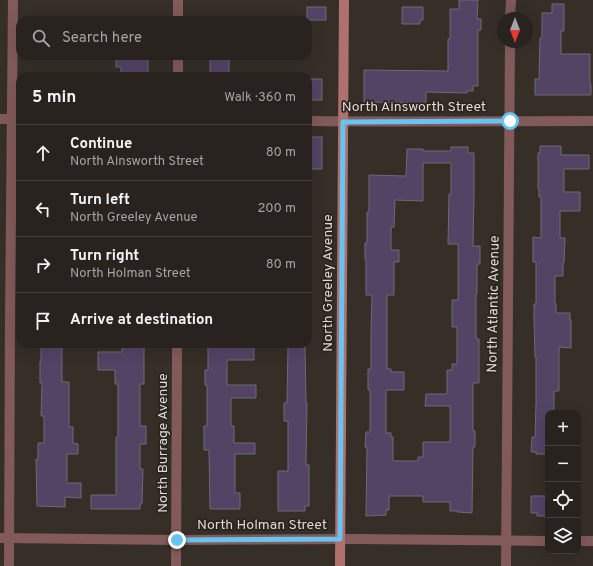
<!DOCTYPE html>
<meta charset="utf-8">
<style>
body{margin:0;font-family:Overpass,sans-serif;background:#342f2b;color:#f1f3f6}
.controls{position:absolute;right:12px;bottom:12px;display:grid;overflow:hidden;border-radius:8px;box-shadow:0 4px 16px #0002}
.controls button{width:36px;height:36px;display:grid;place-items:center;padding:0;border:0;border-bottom:1px solid #44403c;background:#28231e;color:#f1f3f6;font:20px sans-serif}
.compass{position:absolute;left:497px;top:12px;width:36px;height:36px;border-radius:50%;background:#28231e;box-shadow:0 4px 16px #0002;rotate:180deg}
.stop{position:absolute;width:12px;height:12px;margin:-9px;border:3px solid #67c4f0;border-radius:50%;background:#fff}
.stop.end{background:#67c4f0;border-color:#fff;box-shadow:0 1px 4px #0008}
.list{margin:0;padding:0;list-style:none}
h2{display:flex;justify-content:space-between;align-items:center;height:52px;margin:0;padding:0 16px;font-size:17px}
h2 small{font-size:13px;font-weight:400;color:#a5a4a4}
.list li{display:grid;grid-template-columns:26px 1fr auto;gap:12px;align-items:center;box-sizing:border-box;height:56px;padding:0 16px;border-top:1px solid #44403c}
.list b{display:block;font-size:15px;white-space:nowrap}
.list p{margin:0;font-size:13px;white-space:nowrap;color:#a5a4a4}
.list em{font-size:13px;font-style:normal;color:#a5a4a4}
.icon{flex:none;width:22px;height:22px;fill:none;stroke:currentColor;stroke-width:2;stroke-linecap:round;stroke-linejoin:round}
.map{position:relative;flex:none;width:593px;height:566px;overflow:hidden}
.search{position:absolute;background:#28231e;box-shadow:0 4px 16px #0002;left:16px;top:16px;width:296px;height:44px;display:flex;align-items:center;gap:10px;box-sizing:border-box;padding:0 14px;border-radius:12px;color:#a5a4a4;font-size:15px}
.panel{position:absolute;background:#28231e;box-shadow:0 4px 16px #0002;left:16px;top:72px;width:296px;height:276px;border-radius:12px}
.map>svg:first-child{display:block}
</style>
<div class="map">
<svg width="593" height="566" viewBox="0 0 593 566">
<rect width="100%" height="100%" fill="#352f28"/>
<!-- building -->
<g fill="#534465" stroke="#6e6a73" fill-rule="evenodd">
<polygon points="459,0 478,0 477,19 481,19 481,30 478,30 478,86 473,86 473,91 467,91 467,93 426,92 426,103 364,102 364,70 448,71 448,39 450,39 450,9 459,9"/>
<polygon points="552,4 564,4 564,31 561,31 561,54 590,54 590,84 591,84 591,95 535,95 535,79 539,79 540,38 542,38 542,13 552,13"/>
<rect x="307" y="7" width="19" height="13"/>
<polygon points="402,7 423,7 423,20 420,20 420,24 402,24"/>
<polygon points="116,56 148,56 148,76 121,76 121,67 116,67"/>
<rect x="210" y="56" width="19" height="20"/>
<rect x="308" y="79" width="14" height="21"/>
<rect x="308" y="137" width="14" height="32"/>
<polygon points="540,146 561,146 561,155 589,155 589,169 564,169 564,192 580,192 580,211 560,211 560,238 565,238 564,263 563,263 563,276 555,276 555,304 556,304 556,313 570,313 570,320 571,320 571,348 559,347 559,391 554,391 554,413 548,413 548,454 536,454 536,452 531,452 532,437 535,437 536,403 536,357 535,357 534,319 534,304 536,304 536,262 533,262 533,237 541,238 541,197 539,197 539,189 538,189 538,153 540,153"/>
<path d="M451,147h17v6h6v40l-1,53h7v18h-3v30h-1v45h3v44h-6v48h2v16h-2l-1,66 -15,-1v-1h-7v-9h-27v-6h-34v14h-3v5l-20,1 1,-69h-2l1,-15h4v-42h-2v-21h3v-35l1,-39h-6v-35h-1v-17h2v-31h2v-37l37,1 1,-27h16v2h28zM423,163h28v31h-2l-1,50h10v56h-6v27h5v37h-5v6h-5v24h-21l-1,12h25v36h-27v15h-5v4h-25v-24h-2v-4h-5v-43h18v-18h-13v-3h-4v-74h7v-33h5v-12h-8v-23h3l1,-27 28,1z"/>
<polygon points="41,344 61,344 61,345 62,345 62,382 69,382 69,427 73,427 73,443 78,444 78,454 67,454 67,483 81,483 81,498 65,497 65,507 37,506 36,459 38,459 38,443 44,443 44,416 41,416 42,383 40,383 40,361 41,361"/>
<polygon points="122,344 144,344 144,384 140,384 140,426 146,426 146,444 140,444 140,469 143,469 142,504 140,504 140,509 91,509 91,495 116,495 116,437 118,437 118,384 115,384 115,370 98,370 98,352 122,352"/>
<polygon points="208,344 254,345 254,360 227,360 227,385 256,385 256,398 231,398 231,426 234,426 234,443 255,443 255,454 235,454 235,493 240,493 240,509 210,509 209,450 204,450 204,426 207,426 207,385 205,385 205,370 208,370"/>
<polygon points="288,344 305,344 306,403 307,403 306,465 309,465 309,506 305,506 305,511 278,511 278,471 288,471 288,421 284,421 284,403 287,403"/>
<polygon points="531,496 548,496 548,516 537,516 537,513 531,513"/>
</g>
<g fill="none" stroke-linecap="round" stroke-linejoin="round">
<!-- street -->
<g stroke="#825a5a" stroke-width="10">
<polyline points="510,18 511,0"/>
<polyline points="178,20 178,0"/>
<polyline points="178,76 178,56"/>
<polyline points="0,119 20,119"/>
<path d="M308,121c95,1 190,0 285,0"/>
<polyline points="0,538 177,540 357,539 548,541"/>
<polyline points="578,541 593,541"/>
<polyline points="9,566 10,319 13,0"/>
<polyline points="176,566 177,344"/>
<polyline points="506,566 510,42"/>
</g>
<!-- secondary -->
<polyline stroke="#af7170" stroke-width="10" points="340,566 344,0"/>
</g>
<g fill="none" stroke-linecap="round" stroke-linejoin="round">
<!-- route -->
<polyline stroke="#67c4f0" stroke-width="5" points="177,540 340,539 343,122 510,121"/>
</g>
<g text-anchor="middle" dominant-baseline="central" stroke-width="3.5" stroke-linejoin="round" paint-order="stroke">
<!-- street labels -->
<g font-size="14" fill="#dedad5" stroke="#2b251e">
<text x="414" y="107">North Ainsworth Street</text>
<text transform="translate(328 283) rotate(-90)">North Greeley Avenue</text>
<text transform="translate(494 304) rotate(-89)">North Atlantic Avenue</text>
<text transform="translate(163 443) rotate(-90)">North Burrage Avenue</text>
<text x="262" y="525">North Holman Street</text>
</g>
</g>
</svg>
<div class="controls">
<button>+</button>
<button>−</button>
<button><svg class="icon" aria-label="locate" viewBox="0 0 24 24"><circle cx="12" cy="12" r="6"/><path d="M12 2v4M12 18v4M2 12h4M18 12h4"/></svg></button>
<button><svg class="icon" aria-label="layers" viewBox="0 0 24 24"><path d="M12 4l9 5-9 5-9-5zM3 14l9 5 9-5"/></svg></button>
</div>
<svg class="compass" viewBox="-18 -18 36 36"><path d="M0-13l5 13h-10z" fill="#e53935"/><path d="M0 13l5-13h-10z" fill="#a5a4a4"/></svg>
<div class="stop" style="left:510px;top:121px"></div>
<div class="stop end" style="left:177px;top:540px"></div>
<div class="search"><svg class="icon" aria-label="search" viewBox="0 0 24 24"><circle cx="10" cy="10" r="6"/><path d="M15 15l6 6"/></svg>Search here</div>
<section class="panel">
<h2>5 min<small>Walk · 360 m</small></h2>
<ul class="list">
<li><svg class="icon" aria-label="ahead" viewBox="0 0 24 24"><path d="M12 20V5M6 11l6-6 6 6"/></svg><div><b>Continue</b><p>North Ainsworth Street</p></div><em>80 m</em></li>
<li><svg class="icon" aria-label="left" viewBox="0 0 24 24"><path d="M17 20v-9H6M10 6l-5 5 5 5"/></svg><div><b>Turn left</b><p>North Greeley Avenue</p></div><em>200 m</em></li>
<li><svg class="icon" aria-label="right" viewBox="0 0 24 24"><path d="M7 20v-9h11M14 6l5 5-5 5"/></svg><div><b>Turn right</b><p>North Holman Street</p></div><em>80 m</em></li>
<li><svg class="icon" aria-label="arrive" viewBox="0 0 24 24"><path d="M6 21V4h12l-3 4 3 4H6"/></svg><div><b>Arrive at destination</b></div></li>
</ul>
</section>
</div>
